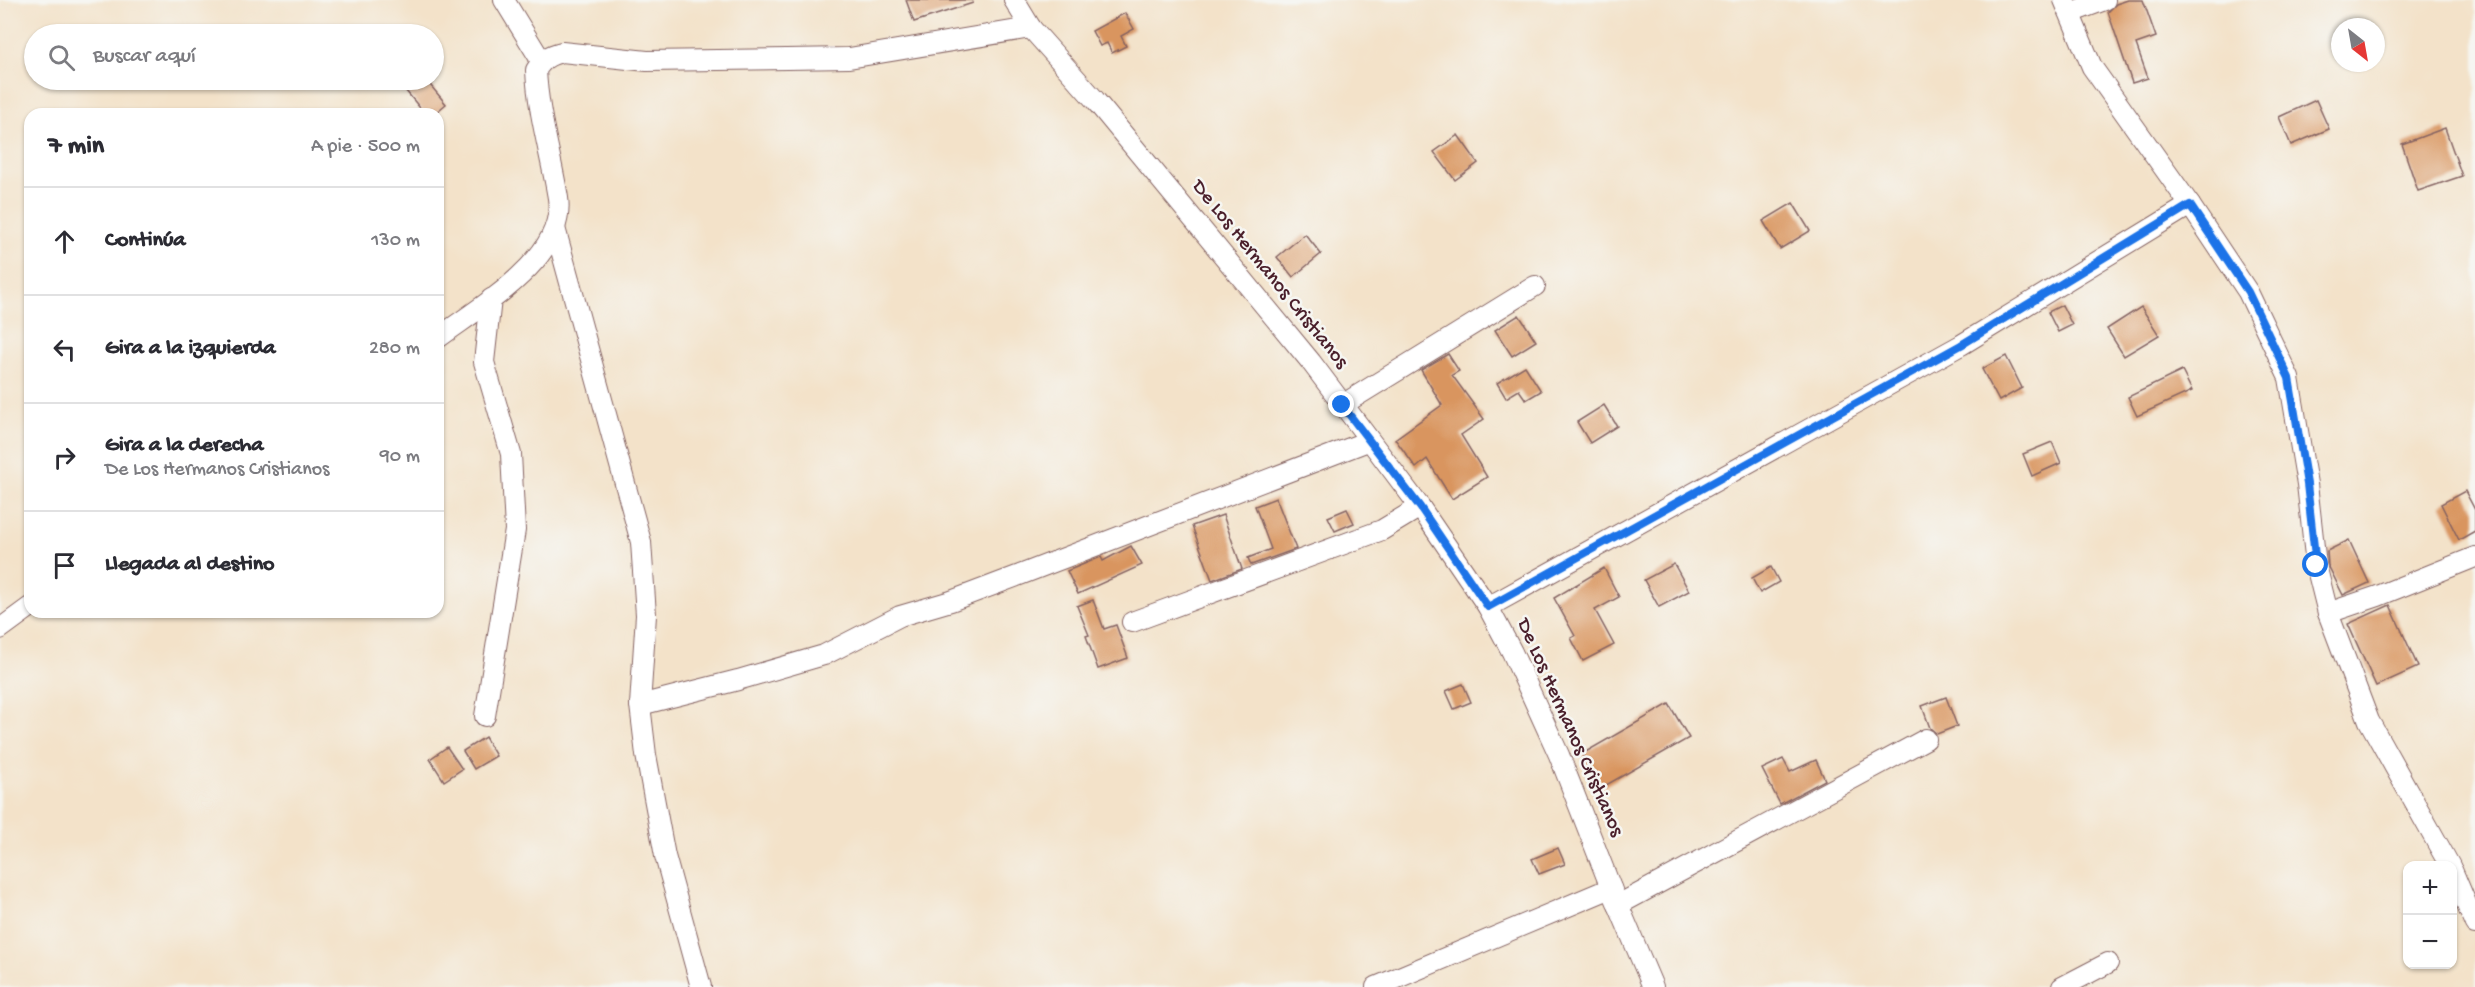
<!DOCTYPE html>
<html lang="es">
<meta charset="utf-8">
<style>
body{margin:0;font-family:"Gochi Hand",sans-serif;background:#f7f7f7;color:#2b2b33}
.controls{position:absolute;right:18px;bottom:18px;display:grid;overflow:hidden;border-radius:12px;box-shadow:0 2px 4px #0004}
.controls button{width:54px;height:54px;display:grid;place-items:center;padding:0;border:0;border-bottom:2px solid #e1e1e2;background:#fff;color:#2b2b33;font:30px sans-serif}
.compass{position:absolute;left:2331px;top:18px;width:54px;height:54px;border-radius:50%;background:#fff;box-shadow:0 2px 4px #0004;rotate:149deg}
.stop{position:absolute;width:18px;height:18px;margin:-14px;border:4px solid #1a73e8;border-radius:50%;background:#fff}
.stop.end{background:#1a73e8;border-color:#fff;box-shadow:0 2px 6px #0008}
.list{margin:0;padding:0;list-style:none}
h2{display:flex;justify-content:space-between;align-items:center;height:78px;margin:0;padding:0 24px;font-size:26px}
h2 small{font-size:20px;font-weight:400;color:#7c7c81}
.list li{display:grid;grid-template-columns:39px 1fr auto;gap:18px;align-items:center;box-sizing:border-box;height:108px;padding:0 24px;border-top:2px solid #e1e1e2}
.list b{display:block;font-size:22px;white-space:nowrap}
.list p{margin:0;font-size:20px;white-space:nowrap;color:#7c7c81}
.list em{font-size:20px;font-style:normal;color:#7c7c81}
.icon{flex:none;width:33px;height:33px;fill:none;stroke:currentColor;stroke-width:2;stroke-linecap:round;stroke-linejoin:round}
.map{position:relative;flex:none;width:2475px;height:987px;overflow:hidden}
.search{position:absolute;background:#fff;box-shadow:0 2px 4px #0004;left:24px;top:24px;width:420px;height:66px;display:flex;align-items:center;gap:15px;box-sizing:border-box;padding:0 21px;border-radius:33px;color:#7c7c81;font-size:22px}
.panel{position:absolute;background:#fff;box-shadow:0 2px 4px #0004;left:24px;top:108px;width:420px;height:510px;border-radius:18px}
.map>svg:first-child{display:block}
</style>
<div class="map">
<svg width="2475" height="987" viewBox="0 0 2475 987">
<rect width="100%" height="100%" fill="#f6f6f2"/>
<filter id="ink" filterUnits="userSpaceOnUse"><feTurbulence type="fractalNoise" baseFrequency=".0167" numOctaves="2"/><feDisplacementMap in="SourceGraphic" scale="12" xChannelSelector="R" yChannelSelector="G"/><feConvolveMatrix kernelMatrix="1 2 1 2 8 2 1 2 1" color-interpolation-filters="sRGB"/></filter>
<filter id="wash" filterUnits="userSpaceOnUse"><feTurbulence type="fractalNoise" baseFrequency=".008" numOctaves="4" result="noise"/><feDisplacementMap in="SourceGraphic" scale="24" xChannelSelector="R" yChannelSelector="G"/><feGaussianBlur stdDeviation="1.35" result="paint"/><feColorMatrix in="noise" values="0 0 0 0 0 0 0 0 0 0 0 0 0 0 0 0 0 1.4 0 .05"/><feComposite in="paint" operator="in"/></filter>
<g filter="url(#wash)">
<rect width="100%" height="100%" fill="#f3e2c9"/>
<g id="blocks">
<!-- building -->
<g fill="#d9955f">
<polygon points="906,0 972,0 973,3 914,22"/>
<polygon points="2128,0 2143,0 2156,37 2136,44 2148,78 2132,83 2108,12 2116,4"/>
<polygon points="1125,13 1134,29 1121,36 1126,46 1112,53 1107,43 1100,46 1092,31"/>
<polygon points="420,80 426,80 446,104 434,114 425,114 406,91"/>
<polygon points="2316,100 2329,129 2291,145 2279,117"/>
<polygon points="2445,128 2462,176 2418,191 2402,144"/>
<polygon points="1458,135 1478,163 1455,180 1434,152"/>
<polygon points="1793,203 1810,231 1780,249 1763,221"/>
<polygon points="1305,234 1321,254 1293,277 1277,257"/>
<polygon points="2062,305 2072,325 2058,332 2048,312"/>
<polygon points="2141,307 2159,335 2124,356 2107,329"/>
<polygon points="1519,315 1536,341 1512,356 1495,330"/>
<polygon points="1448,354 1459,371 1452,375 1484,419 1461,435 1487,477 1452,499 1427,459 1416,468 1395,439 1442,405 1421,370"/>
<polygon points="2006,356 2022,388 1999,401 1982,369"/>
<polygon points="1525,366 1541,391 1526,400 1519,390 1506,398 1497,383"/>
<polygon points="2182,371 2192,391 2137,416 2128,397"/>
<polygon points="1604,405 1617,426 1590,443 1577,422"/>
<polygon points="2052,442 2061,463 2032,476 2023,454"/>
<polygon points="2465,491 2475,510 2475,531 2459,540 2441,504"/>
<polygon points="1276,498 1296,549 1251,565 1248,558 1271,549 1255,506"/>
<polygon points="1347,509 1354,523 1335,531 1328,517"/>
<polygon points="1223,515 1242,569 1212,580 1192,526"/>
<polygon points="2349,540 2369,583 2343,595 2328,565 2327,551"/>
<polygon points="1131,546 1142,565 1078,594 1067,571 1101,557 1103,561"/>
<polygon points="1674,564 1689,591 1659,607 1644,580"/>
<polygon points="1771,567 1779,582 1760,593 1752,578"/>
<polygon points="1604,568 1619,597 1595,610 1614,645 1583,661 1571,638 1575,636 1554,598"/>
<polygon points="1093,600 1104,629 1116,625 1128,658 1098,669 1086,636 1089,635 1077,606"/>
<polygon points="2390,605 2418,667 2376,686 2348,624"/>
<polygon points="1463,684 1471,702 1454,709 1446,691"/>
<polygon points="1946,697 1957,726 1937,734 1930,728 1922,706"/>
<polygon points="1669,704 1689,738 1601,788 1582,754"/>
<polygon points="485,737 496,756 474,769 463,751"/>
<polygon points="447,747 462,769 444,781 430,759"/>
<polygon points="1783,759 1790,772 1816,760 1825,780 1780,804 1762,769"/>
<polygon points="1558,848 1565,864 1539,874 1532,859"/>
</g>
</g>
</g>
<g filter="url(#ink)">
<use href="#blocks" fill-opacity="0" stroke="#856362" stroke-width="1.5"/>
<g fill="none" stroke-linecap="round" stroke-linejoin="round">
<defs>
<g id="minor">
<polyline points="504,0 542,62"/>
<polyline points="1014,0 1031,28 1095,100 1311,362 1420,507 1488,607 1512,652 1559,755 1611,888 1653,987"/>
<polyline points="2064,0 2092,67 2190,205 2248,292 2289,378 2307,484 2316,565 2328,613 2369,721 2450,866"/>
<polyline points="2070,13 2105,0"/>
<polyline points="555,228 641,542 646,615 640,705 646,755 665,856 701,987"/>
<path d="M438,338c41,-31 129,-80 120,-140 -7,-43 -20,-84 -22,-128 7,-11 13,-15 26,-18l85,9 202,-3 182,-30"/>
<polyline points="1342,405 1535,286"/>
<polyline points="1488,607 1961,345 2190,205"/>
<polyline points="2328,613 2378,596 2475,557"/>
<polyline points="1132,622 1382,530 1420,507"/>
<polyline points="0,629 30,607"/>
<polyline points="640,705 738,680 824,655 900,616 951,601 1025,573 1368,441"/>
<polyline points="485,716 515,530 511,454 484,362 491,299"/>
<polyline points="2452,870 2475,924"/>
<polyline points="1618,905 1926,739"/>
<polyline points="1376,987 1611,888"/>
<polyline points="2062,987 2108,963"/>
</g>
</defs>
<!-- minor casing -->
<use href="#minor" stroke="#856362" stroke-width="22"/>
<!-- minor -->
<use href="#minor" stroke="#fff" stroke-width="20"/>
</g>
</g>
<g fill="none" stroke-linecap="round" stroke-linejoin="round" filter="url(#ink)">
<!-- route -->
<polyline stroke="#1a73e8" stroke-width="8" points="1342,405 1420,507 1488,607 1961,345 2190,205 2248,292 2289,378 2307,484 2316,565"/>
</g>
<g text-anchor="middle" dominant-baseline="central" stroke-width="5" stroke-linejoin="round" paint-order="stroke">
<!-- street labels -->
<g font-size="21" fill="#4a1f2b" stroke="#f6f6f2">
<text transform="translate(1269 275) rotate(51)">De Los Hermanos Cristianos</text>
<text transform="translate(1569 728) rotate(66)">De Los Hermanos Cristianos</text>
</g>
</g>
</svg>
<div class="controls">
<button>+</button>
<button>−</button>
</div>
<svg class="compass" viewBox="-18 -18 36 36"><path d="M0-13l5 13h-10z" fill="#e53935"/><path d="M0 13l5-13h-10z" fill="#7c7c81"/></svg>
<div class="stop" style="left:2316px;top:565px"></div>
<div class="stop end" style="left:1342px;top:405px"></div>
<div class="search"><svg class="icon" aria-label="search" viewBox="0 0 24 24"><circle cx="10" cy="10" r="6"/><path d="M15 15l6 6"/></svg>Buscar aquí</div>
<section class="panel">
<h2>7 min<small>A pie · 500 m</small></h2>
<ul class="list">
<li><svg class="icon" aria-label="ahead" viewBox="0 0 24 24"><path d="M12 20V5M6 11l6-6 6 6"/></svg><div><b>Continúa</b></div><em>130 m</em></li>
<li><svg class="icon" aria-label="left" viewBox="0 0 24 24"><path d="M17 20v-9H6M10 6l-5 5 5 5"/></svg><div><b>Gira a la izquierda</b></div><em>280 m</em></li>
<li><svg class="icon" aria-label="right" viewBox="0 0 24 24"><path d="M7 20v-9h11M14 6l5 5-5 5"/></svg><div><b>Gira a la derecha</b><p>De Los Hermanos Cristianos</p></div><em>90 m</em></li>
<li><svg class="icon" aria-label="arrive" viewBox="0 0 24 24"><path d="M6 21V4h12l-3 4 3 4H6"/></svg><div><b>Llegada al destino</b></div></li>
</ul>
</section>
</div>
